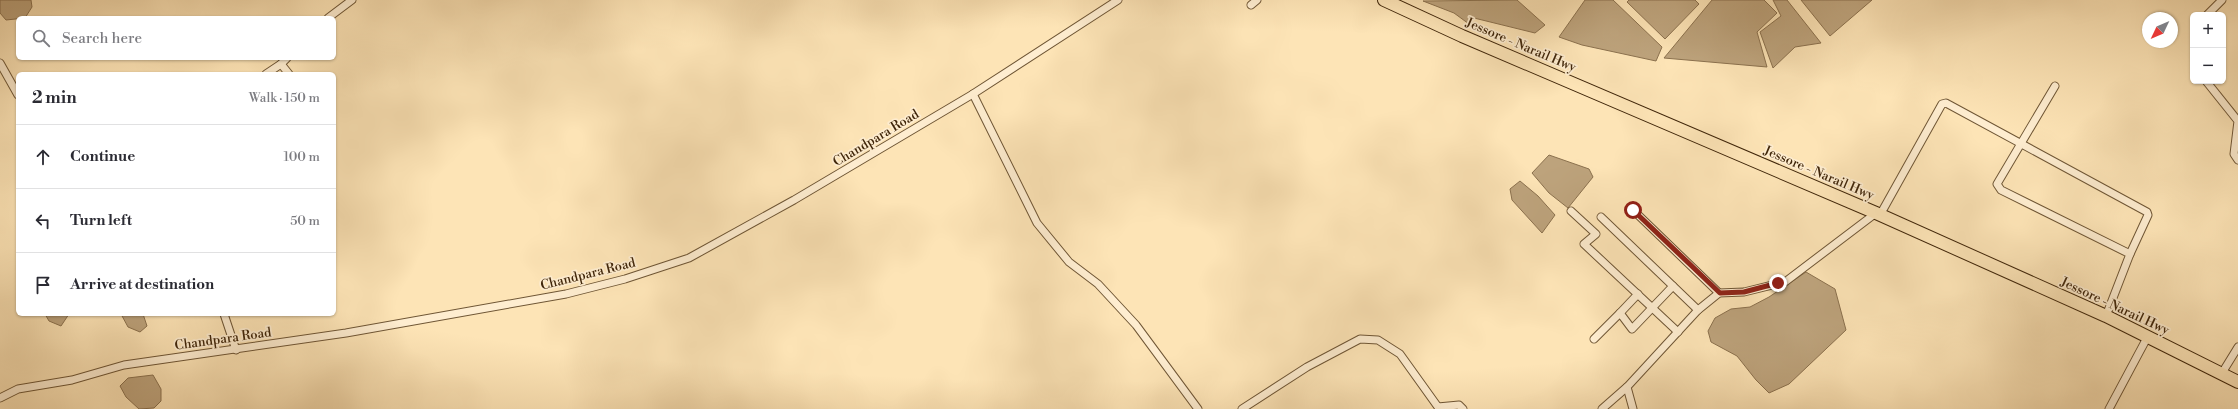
<!DOCTYPE html>
<meta charset="utf-8">
<style>
body{margin:0;font-family:"Libre Bodoni",serif;background:#f2f2f3;color:#2b2b33}
.controls{position:absolute;right:12px;top:12px;display:grid;overflow:hidden;border-radius:6px;box-shadow:0 1px 3px #0004}
.controls button{width:36px;height:36px;display:grid;place-items:center;padding:0;border:0;border-bottom:1px solid #e1e1e2;background:#fff;color:#2b2b33;font:20px sans-serif}
.compass{position:absolute;left:2142px;top:12px;width:36px;height:36px;border-radius:50%;background:#fff;box-shadow:0 1px 3px #0004;rotate:226deg}
.stop{position:absolute;width:12px;height:12px;margin:-9px;border:3px solid #8f2418;border-radius:50%;background:#fff}
.stop.end{background:#8f2418;border-color:#fff;box-shadow:0 1px 4px #0008}
.list{margin:0;padding:0;list-style:none}
h2{display:flex;justify-content:space-between;align-items:center;height:52px;margin:0;padding:0 16px;font-size:17px}
h2 small{font-size:13px;font-weight:400;color:#7c7c81}
.list li{display:grid;grid-template-columns:26px 1fr auto;gap:12px;align-items:center;box-sizing:border-box;height:64px;padding:0 16px;border-top:1px solid #e1e1e2}
.list b{display:block;font-size:15px;white-space:nowrap}
.list em{font-size:13px;font-style:normal;color:#7c7c81}
.icon{flex:none;width:22px;height:22px;fill:none;stroke:currentColor;stroke-width:2;stroke-linecap:round;stroke-linejoin:round}
.map{position:relative;flex:none;width:2238px;height:409px;overflow:hidden}
.search{position:absolute;background:#fff;box-shadow:0 1px 3px #0004;left:16px;top:16px;width:320px;height:44px;display:flex;align-items:center;gap:10px;box-sizing:border-box;padding:0 14px;border-radius:6px;color:#7c7c81;font-size:15px}
.panel{position:absolute;background:#fff;box-shadow:0 1px 3px #0004;left:16px;top:72px;width:320px;height:244px;border-radius:6px}
.map>svg:first-child{display:block}
</style>
<div class="map">
<svg width="2238" height="409" viewBox="0 0 2238 409">
<rect width="100%" height="100%" fill="#fde4b6"/>
<filter id="stains"><feTurbulence type="fractalNoise" baseFrequency=".005" numOctaves="4"/><feColorMatrix values="0 0 0 0 .2 0 0 0 0 .09 0 0 0 0 .02 0 0 0 .5 -.17"/></filter>
<radialGradient id="worn" r=".72"><stop offset=".6" stop-color="#630" stop-opacity="0"/><stop offset="1" stop-color="#630" stop-opacity=".3"/></radialGradient>
<!-- water -->
<g fill="#bda37c" stroke="#8b714e">
<polygon points="0,0 31,0 32,7 25,18 6,20 0,13"/>
<polygon points="1517,0 1545,25 1535,33 1474,18 1469,24 1454,13 1423,1"/>
<polygon points="1585,0 1613,0 1662,47 1656,61 1582,45 1559,37"/>
<polygon points="1629,0 1695,0 1699,4 1665,39 1627,2"/>
<polygon points="1712,0 1764,0 1777,13 1757,32 1767,67 1664,58"/>
<polygon points="1773,0 1787,0 1821,43 1795,47 1773,68 1760,32 1781,16"/>
<polygon points="1801,0 1872,0 1830,36"/>
<polygon points="1549,155 1589,169 1593,177 1568,208 1549,193 1532,173"/>
<polygon points="1520,181 1538,196 1555,215 1542,233 1512,200 1510,189"/>
<polygon points="1806,272 1835,289 1846,330 1789,384 1769,393 1756,380 1737,356 1711,342 1708,331 1715,318 1731,309 1750,307 1769,297"/>
<polygon points="45,314 69,314 61,326 49,321"/>
<polygon points="121,314 143,314 147,326 140,332 128,327"/>
<polygon points="153,375 161,389 161,401 154,408 139,409 126,397 120,386 128,378"/>
</g>
<g fill="none" stroke-linecap="round" stroke-linejoin="round">
<defs>
<g id="street">
<polyline points="1251,5 1257,0"/>
<polyline points="2207,15 2222,0"/>
<polyline points="328,18 352,0"/>
<polyline points="287,58 281,64 289,74"/>
<polyline points="0,63 18,95"/>
<polyline points="266,74 281,64"/>
<polyline points="2206,81 2238,121 2234,154 2238,160"/>
<polyline points="2055,86 1997,184 2001,190 2130,254 2106,316"/>
<polyline points="973,94 1037,223 1069,262 1098,284 1136,325 1198,409"/>
<polyline points="1633,210 1719,293"/>
<polyline points="1571,211 1596,234 1584,244 1678,332"/>
<polyline points="1880,215 1942,104 1946,103 2147,212 2148,215 2130,254"/>
<polyline points="1601,217 1698,310"/>
<polyline points="1620,313 1638,294"/>
<polyline points="224,314 236,350"/>
<polyline points="1594,339 1620,313 1632,329 1673,286"/>
<polyline points="2222,373 2238,347"/>
<polyline points="0,398 18,389 72,380 124,365 346,333 566,294 625,279 689,258 794,200 973,94 1118,0"/>
<polyline points="1242,409 1307,367 1360,339 1378,340 1400,354 1438,407 1459,405 1463,409"/>
<polyline points="1602,409 1627,387"/>
<polyline points="1633,409 1627,387 1698,310 1719,293 1744,292 1785,282 1876,213"/>
<polyline points="2109,409 2148,336"/>
</g>
<polyline id="highway" points="1384,0 1462,36 1876,213 2106,316 2238,382"/>
</defs>
<!-- street casing -->
<use href="#street" stroke="#6f5635" stroke-width="9"/>
<!-- highway casing -->
<use href="#highway" stroke="#40260a" stroke-width="14"/>
<!-- street -->
<use href="#street" stroke="#feedd0" stroke-width="7"/>
<!-- highway -->
<use href="#highway" stroke="#fde4b6" stroke-width="12"/>
</g>
<g fill="none" stroke-linecap="round" stroke-linejoin="round">
<!-- route -->
<polyline stroke="#8f2418" stroke-width="5" points="1633,210 1720,293 1744,292 1778,283"/>
</g>
<g text-anchor="middle" dominant-baseline="central" stroke-width="3.5" stroke-linejoin="round" paint-order="stroke">
<!-- street labels -->
<g font-size="13" fill="#40260a" stroke="#feedd0">
<text transform="translate(1521 45) rotate(23)">Jessore - Narail Hwy</text>
<text transform="translate(876 138) rotate(-31)">Chandpara Road</text>
<text transform="translate(1819 173) rotate(23)">Jessore - Narail Hwy</text>
<text transform="translate(588 274) rotate(-14)">Chandpara Road</text>
<text transform="translate(2115 306) rotate(25)">Jessore - Narail Hwy</text>
<text transform="translate(223 339) rotate(-8)">Chandpara Road</text>
</g>
</g>
<rect width="100%" height="100%" filter="url(#stains)"/>
<rect width="100%" height="100%" fill="url(#worn)"/>
</svg>
<div class="controls">
<button>+</button>
<button>−</button>
</div>
<svg class="compass" viewBox="-18 -18 36 36"><path d="M0-13l5 13h-10z" fill="#e53935"/><path d="M0 13l5-13h-10z" fill="#7c7c81"/></svg>
<div class="stop" style="left:1633px;top:210px"></div>
<div class="stop end" style="left:1778px;top:283px"></div>
<div class="search"><svg class="icon" aria-label="search" viewBox="0 0 24 24"><circle cx="10" cy="10" r="6"/><path d="M15 15l6 6"/></svg>Search here</div>
<section class="panel">
<h2>2 min<small>Walk · 150 m</small></h2>
<ul class="list">
<li><svg class="icon" aria-label="ahead" viewBox="0 0 24 24"><path d="M12 20V5M6 11l6-6 6 6"/></svg><div><b>Continue</b></div><em>100 m</em></li>
<li><svg class="icon" aria-label="left" viewBox="0 0 24 24"><path d="M17 20v-9H6M10 6l-5 5 5 5"/></svg><div><b>Turn left</b></div><em>50 m</em></li>
<li><svg class="icon" aria-label="arrive" viewBox="0 0 24 24"><path d="M6 21V4h12l-3 4 3 4H6"/></svg><div><b>Arrive at destination</b></div></li>
</ul>
</section>
</div>
